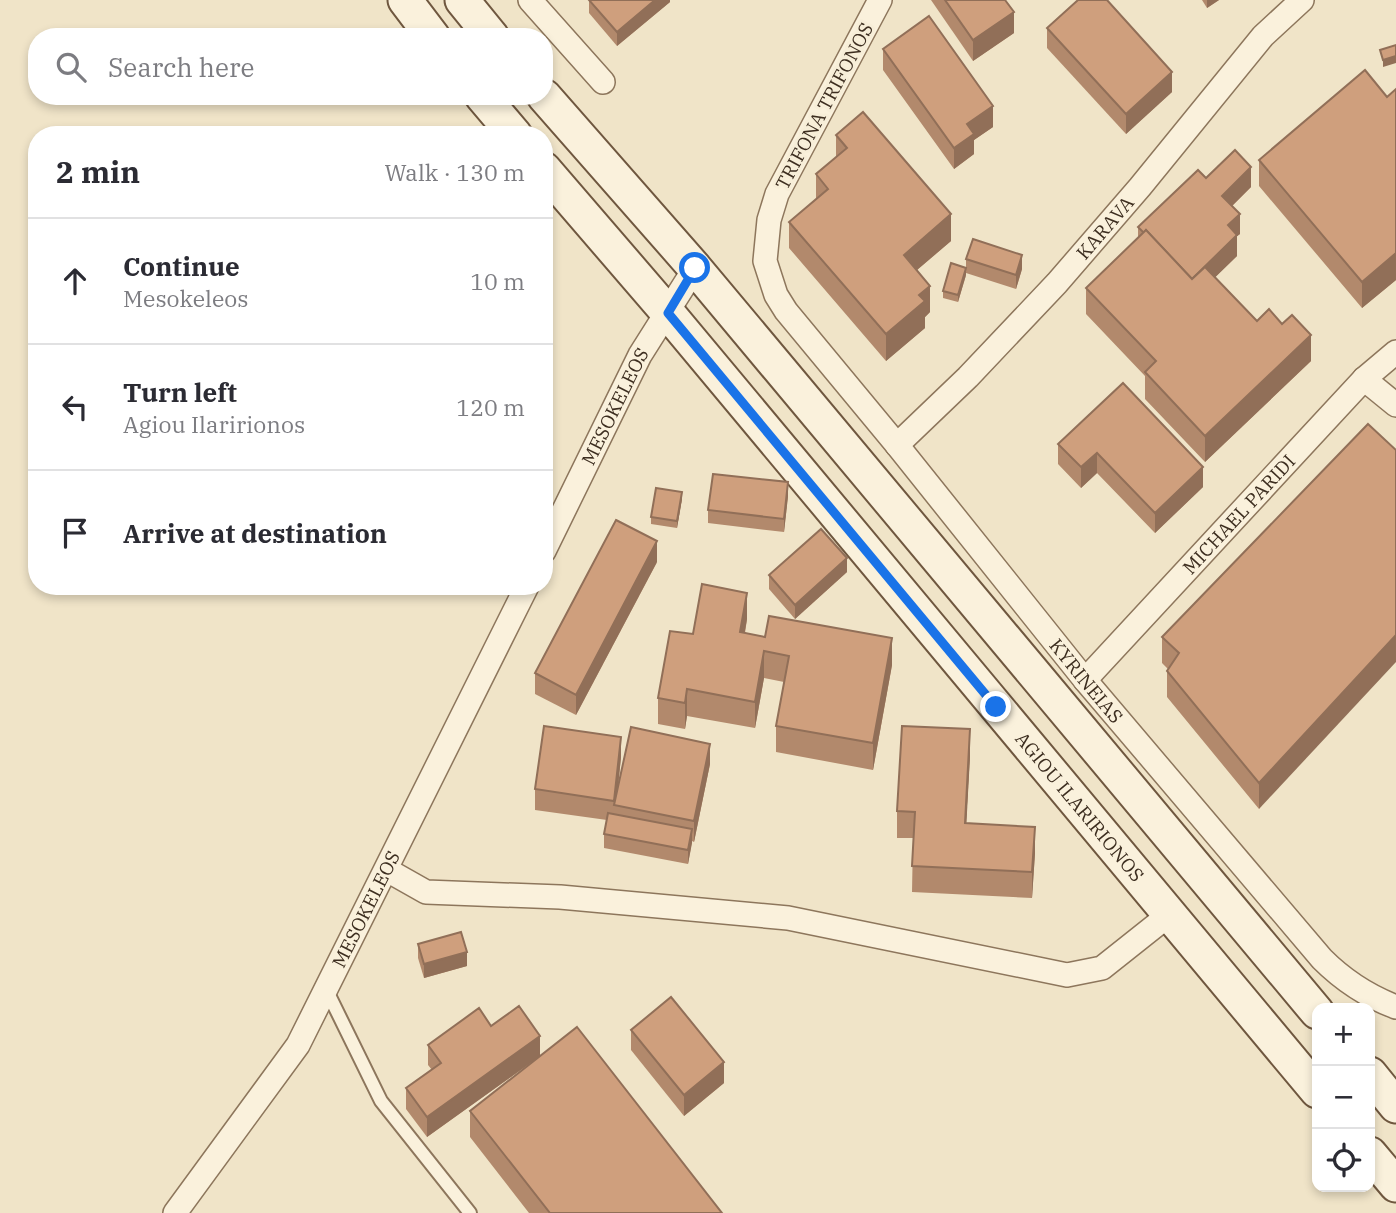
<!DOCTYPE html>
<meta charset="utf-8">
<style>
body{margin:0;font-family:"IBM Plex Serif",serif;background:#f2f2f3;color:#2b2b33}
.controls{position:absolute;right:21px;bottom:21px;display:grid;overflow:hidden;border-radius:14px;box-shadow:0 4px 10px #0003}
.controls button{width:63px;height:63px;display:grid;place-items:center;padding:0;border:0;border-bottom:2px solid #e1e1e2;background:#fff;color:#2b2b33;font:35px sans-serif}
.stop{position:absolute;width:21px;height:21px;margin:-16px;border:5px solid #1a73e8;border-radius:50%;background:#fff}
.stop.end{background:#1a73e8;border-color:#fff;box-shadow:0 2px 7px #0008}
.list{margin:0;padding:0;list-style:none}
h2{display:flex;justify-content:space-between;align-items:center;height:91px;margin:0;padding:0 28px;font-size:30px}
h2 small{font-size:23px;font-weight:400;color:#7c7c81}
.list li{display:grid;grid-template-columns:46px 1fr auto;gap:21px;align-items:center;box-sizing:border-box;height:126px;padding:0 28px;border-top:2px solid #e1e1e2}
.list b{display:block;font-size:26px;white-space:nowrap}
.list p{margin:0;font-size:23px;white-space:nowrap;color:#7c7c81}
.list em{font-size:23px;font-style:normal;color:#7c7c81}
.icon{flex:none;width:38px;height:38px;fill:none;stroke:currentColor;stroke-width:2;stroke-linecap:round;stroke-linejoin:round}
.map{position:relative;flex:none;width:1396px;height:1213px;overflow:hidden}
.search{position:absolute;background:#fff;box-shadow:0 4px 10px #0003;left:28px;top:28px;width:525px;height:77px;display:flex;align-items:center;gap:18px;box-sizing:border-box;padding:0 24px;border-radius:28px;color:#7c7c81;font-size:26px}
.panel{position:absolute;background:#fff;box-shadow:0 4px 10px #0003;left:28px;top:126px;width:525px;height:469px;border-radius:28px}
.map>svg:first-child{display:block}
</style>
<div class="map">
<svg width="1396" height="1213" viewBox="0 0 1396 1213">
<rect width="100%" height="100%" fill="#f0e4c8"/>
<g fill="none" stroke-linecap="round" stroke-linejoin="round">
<defs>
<polyline id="service" points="326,989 381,1101 470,1213"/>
<g id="minor">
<polyline points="530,0 603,82"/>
<path id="s1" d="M880,0l-103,194 -8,26 -4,41 11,34 10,16 111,134 188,235 237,279c22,22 45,37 74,48"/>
<polyline points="1364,379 1396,405"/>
<path id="s2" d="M897,445l71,-68 89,-94 83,-96 123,-151 39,-36"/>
<path id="s3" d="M544,551l96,-196 55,-87"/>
<path id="s4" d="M1085,680l279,-301 32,-27"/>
<polyline points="387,870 426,892 560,897 788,918 1067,975 1102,968 1170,914"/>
<path id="s5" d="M175,1213l123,-168 229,-459"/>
</g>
<g id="secondary">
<polyline points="405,0 433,37"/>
<polyline points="462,0 492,37"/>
<polyline points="482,96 515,135"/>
<polyline points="544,96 695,268 1317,1012"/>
<path id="s6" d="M544,169l124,144 649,778"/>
<polyline points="1370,1074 1396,1106"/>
<polyline points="1370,1154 1396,1185"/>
</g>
</defs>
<!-- service casing -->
<use href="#service" stroke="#8d765c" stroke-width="16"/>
<!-- minor casing -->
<use href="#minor" stroke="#8d765c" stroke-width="26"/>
<!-- secondary casing -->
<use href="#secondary" stroke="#6f573f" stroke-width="37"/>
<!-- service -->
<use href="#service" stroke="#faf1dc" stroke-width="12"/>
<!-- minor -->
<use href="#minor" stroke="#faf1dc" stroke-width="23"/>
<!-- secondary -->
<use href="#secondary" stroke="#faf1dc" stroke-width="33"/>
</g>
<!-- wall -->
<g fill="#b2896c">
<polygon points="589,0 670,0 670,2 617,46 589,13"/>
<polygon points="931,0 1005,0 1014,33 973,61"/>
<polygon points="1202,0 1219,0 1207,8"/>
<polygon points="1047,28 1172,92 1126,134 1047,48"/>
<polygon points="883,49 993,127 974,140 974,154 954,169 883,70"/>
<polygon points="1396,89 1396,280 1362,308 1259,186 1259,160 1387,97"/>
<polygon points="836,135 951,241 917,270 930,312 925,317 925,328 886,361 789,248 789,222 816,199 816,174 836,158"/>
<polygon points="1206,178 1251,187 1232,206 1240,234 1237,236 1237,256 1215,277 1257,321 1311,361 1205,462 1145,399 1145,376 1086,314 1086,288 1138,238 1138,227"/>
<polygon points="966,259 1022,269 1016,289 966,273"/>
<polygon points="966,275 958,302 943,298 943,291"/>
<polygon points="1123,383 1203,487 1155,533 1097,473 1081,488 1058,464 1058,444"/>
<polygon points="1368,424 1259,809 1167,697 1167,671 1168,669 1162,663 1162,637"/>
<polygon points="788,496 784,532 708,523 708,510"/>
<polygon points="682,499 677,528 651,524 651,517"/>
<polygon points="657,562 576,715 535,694 535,673"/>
<polygon points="847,572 795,619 769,589 769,575"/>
<polygon points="747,619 745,633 892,665 873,770 776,752 776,726 784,682 764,678 755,728 687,716 685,729 658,724 658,698 693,634"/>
<polygon points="970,756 966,823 1035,853 1032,898 912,892 913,838 897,838 897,811"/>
<polygon points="621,757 618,789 710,764 694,842 692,841 688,864 604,848 604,834 607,820 535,810 535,789"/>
<polygon points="418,944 467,966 424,978 418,958"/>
<polygon points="491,1026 540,1056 722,1213 529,1213 470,1137 470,1111 539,1057 427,1137 406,1109 406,1088 432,1070 428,1065 428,1045"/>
<polygon points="631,1030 724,1083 684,1116 631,1050"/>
</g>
<!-- shaded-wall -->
<g fill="#916f58">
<polygon points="655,0 670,0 670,2 617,46 617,32"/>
<polygon points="1207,0 1219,0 1207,8"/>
<polygon points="1014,12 1014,33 973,61 973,40"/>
<polygon points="1396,56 1396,63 1383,67 1383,60"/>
<polygon points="1172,72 1172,92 1126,134 1126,114"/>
<polygon points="993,106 993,127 974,140 974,154 954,169 954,148 967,124"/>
<polygon points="1251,167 1251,187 1222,216 1222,196"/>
<polygon points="951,214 951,241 904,281 904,255"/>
<polygon points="1240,214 1240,234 1237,236 1237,256 1191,301 1191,281 1228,225"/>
<polygon points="1396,253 1396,280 1362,308 1362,282"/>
<polygon points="1022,255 1022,269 1016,289 1016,275"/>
<polygon points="966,268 966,275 958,302 958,295"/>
<polygon points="930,286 930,312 925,317 925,328 886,361 886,334 919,295"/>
<polygon points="1311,335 1311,361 1205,462 1205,436"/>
<polygon points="1097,453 1097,473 1081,488 1081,467"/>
<polygon points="1203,467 1203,487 1155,533 1155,513"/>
<polygon points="788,482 788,496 784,532 784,519"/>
<polygon points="682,492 682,499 677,528 677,521"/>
<polygon points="657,541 657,562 576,715 576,695"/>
<polygon points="847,558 847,572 795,619 795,605"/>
<polygon points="747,593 747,619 740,659 740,632"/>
<polygon points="1396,635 1396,662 1259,809 1259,783"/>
<polygon points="892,638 892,665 873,770 873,743"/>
<polygon points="764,651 764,678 755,728 755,702"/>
<polygon points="687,689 687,716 685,729 685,703"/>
<polygon points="970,729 970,756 965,850 965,823"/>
<polygon points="621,737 621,757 616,805 614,805 614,821 614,801"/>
<polygon points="710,744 710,764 694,842 694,821"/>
<polygon points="1035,827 1035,853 1032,898 1032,872"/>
<polygon points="692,829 692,843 688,864 688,850"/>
<polygon points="467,952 467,966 424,978 424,964"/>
<polygon points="540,1036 540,1056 427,1137 427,1117"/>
<polygon points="724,1062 724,1083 684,1116 684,1095"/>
</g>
<!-- building -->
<g fill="#cf9f7d" stroke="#916f58" stroke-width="2">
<polygon points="589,0 655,0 617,32"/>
<polygon points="945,0 1005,0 1014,12 973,40"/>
<polygon points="1078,0 1107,0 1172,72 1126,114 1047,28"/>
<polygon points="929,16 993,106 967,124 974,134 954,148 883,49"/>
<polygon points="1396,45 1396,56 1383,60 1380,50"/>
<polygon points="1365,70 1387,97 1396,89 1396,253 1362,282 1259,160"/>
<polygon points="863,112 951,214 904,255 930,286 919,295 925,301 886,334 789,222 828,189 816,174 847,148 836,135"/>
<polygon points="1235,150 1251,167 1222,196 1240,214 1228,225 1237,235 1192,279 1146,230 1144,233 1138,227 1198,170 1206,178"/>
<polygon points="1146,230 1192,279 1205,267 1257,321 1269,309 1282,324 1292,315 1311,335 1205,436 1145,372 1156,361 1086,288"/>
<polygon points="973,239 1022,255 1016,275 966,259"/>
<polygon points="951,263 966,268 958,295 943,291"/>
<polygon points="1123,383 1203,467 1155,513 1097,453 1081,467 1058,444"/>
<polygon points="1368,424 1396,450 1396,635 1259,783 1167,671 1179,653 1162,637"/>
<polygon points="713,474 788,482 784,519 708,510"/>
<polygon points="656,488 682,492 677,521 651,517"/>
<polygon points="616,520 657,541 576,695 535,673"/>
<polygon points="821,529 847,558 795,605 769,575"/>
<polygon points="702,584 747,593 740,632 765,637 769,616 892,638 873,743 776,726 789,656 764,651 755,702 687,689 685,703 658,698 670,631 693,634"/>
<polygon points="544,726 621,737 614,801 535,789"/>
<polygon points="902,726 970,729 965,823 1035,827 1032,872 912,866 915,812 897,811"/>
<polygon points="631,727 710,744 694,821 614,805"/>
<polygon points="608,813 692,829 688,850 604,834"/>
<polygon points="461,932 467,952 424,964 418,944"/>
<polygon points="671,997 724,1062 684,1095 631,1030"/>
<polygon points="519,1006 540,1036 427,1117 406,1088 441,1063 428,1045 479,1008 491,1026"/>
<polygon points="577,1027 722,1213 550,1213 470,1111"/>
</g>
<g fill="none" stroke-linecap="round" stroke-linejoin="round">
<!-- route -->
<polyline stroke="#1a73e8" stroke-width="9" points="695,268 668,313 996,707"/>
</g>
<g text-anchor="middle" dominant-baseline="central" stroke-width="6" stroke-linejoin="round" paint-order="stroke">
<!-- street labels -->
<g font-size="19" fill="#3d2e20" stroke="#f7eed8">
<text transform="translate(824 106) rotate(-62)">TRIFONA TRIFONOS</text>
<text stroke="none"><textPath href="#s2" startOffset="301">KARAVA</textPath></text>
<text stroke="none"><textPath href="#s3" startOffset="161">MESOKELEOS</textPath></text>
<text stroke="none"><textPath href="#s4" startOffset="226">MICHAEL PARIDI</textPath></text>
<text stroke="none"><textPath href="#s1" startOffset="819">KYRINEIAS</textPath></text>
<text stroke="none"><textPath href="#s6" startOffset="833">AGIOU ILARIRIONOS</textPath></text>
<text stroke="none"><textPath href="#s5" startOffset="360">MESOKELEOS</textPath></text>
</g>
</g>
</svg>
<div class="controls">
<button>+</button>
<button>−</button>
<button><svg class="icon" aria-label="locate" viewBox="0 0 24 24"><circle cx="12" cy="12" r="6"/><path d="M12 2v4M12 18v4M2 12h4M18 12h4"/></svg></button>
</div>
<div class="stop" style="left:695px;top:268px"></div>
<div class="stop end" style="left:996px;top:707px"></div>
<div class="search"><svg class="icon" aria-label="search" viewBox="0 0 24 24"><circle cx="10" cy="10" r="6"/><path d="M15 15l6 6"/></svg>Search here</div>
<section class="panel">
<h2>2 min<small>Walk · 130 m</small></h2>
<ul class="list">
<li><svg class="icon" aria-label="ahead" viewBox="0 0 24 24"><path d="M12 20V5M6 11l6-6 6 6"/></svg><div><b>Continue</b><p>Mesokeleos</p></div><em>10 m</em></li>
<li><svg class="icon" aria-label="left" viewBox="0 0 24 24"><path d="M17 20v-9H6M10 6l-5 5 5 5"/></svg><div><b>Turn left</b><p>Agiou Ilaririonos</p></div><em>120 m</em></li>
<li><svg class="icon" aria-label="arrive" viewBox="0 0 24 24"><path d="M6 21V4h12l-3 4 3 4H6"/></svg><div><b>Arrive at destination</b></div></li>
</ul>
</section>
</div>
